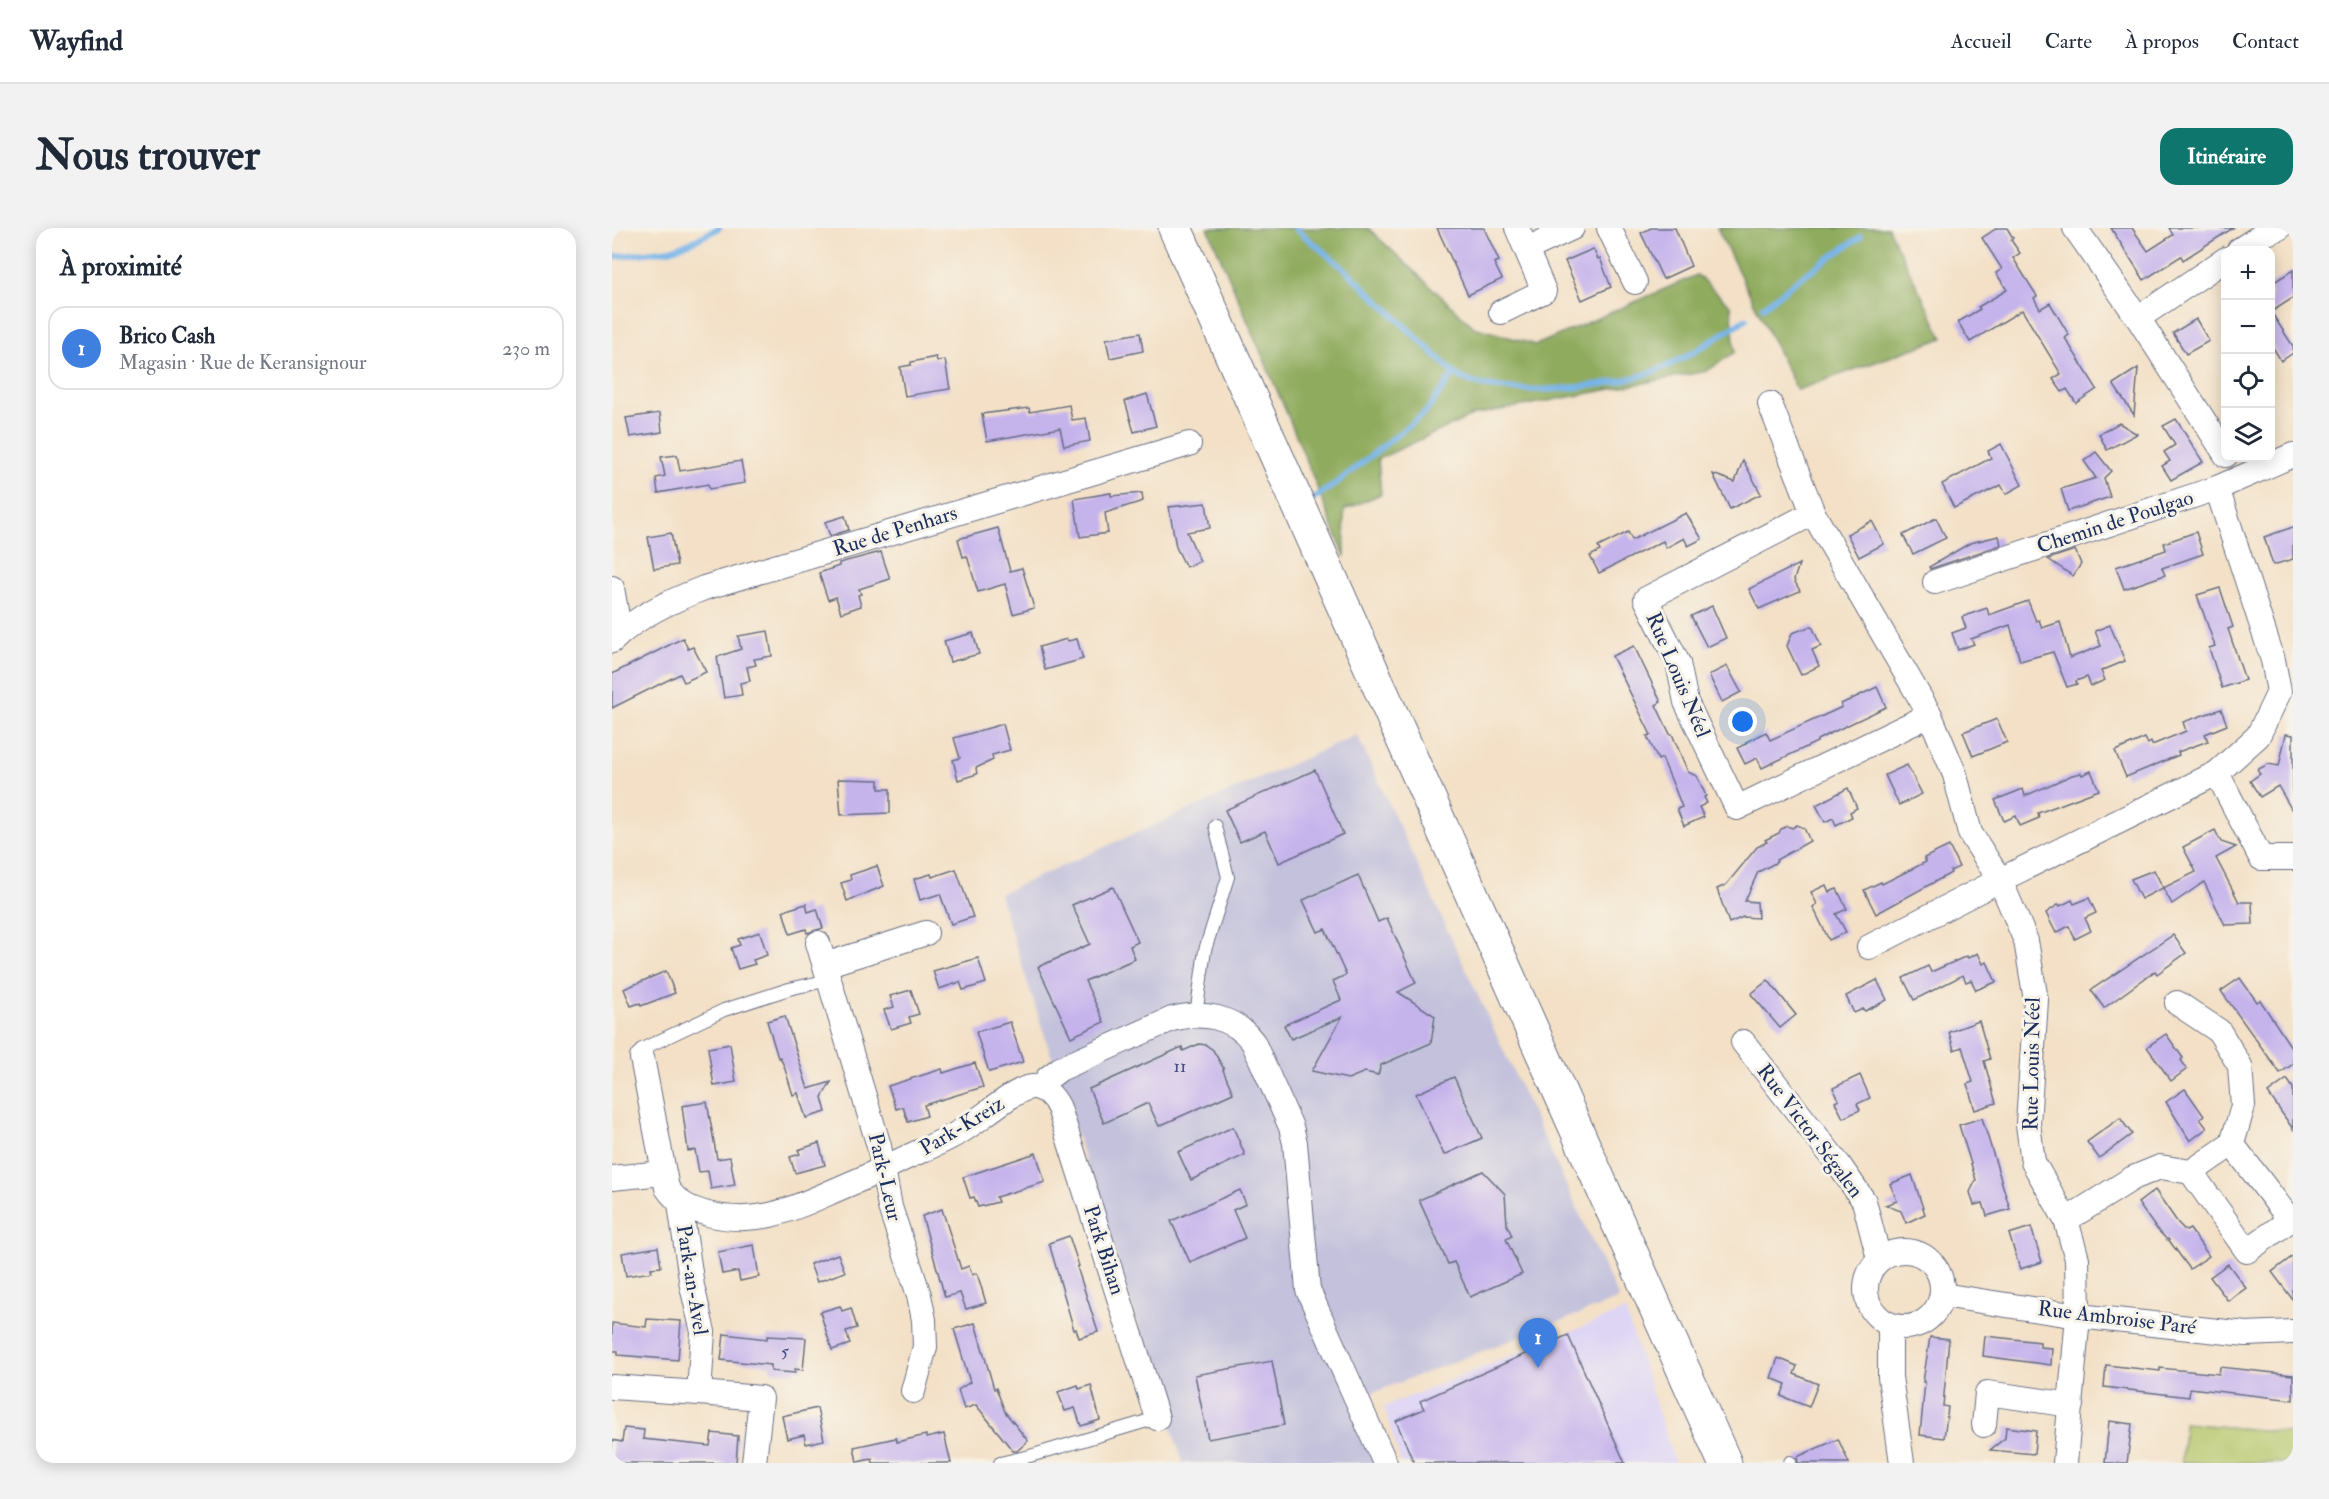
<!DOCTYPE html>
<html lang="fr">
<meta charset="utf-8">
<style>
body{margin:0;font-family:"IM FELL Double Pica",serif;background:#f2f2f3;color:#1f2937}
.controls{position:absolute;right:18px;top:18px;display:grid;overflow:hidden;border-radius:12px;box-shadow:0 3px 15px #0003}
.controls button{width:54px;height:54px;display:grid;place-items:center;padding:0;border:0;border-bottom:2px solid #e0e1e3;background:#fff;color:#1f2937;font:30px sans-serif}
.you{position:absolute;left:1131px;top:494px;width:21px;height:21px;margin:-15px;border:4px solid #fff;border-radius:50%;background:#1a73e8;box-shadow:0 0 0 9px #1a73e833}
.badge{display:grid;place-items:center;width:39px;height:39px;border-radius:50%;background:#0f766e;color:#fff;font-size:20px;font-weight:700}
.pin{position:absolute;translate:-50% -50px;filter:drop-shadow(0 2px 3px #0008)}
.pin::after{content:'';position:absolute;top:32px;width:21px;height:18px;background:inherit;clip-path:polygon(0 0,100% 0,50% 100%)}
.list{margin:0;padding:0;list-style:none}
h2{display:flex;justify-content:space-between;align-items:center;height:78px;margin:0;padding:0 24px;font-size:26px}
h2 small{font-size:20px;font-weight:400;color:#747a83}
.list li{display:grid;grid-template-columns:39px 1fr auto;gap:18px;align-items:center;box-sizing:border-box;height:84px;margin:0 12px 12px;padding:0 12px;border:2px solid #e0e1e3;border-radius:18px}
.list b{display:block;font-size:22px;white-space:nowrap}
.list p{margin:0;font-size:20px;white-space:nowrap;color:#747a83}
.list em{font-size:20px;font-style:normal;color:#747a83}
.icon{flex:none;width:33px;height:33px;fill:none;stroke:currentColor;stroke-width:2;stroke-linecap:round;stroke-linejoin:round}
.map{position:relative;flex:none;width:1681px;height:1235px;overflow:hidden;border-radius:18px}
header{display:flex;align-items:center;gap:36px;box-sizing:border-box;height:84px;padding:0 30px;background:#fff;border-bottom:2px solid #e0e1e3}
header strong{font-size:28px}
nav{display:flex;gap:33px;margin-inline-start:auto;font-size:21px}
.intro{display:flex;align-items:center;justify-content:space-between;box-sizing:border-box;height:144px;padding:0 36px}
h1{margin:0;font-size:42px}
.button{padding:15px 27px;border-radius:18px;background:#0f766e;color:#fff;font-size:21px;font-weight:700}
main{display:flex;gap:36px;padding:0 36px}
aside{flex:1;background:#fff;border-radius:18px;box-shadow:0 3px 15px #0003}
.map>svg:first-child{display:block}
</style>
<header>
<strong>Wayfind</strong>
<nav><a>Accueil</a><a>Carte</a><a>À propos</a><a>Contact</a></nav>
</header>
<div class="intro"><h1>Nous trouver</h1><a class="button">Itinéraire</a></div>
<main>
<aside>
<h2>À proximité<small></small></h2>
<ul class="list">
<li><span class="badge" style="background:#3f7fe0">1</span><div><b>Brico Cash</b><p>Magasin · Rue de Keransignour</p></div><em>230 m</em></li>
</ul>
</aside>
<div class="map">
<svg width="1681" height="1235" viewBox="0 0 1681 1235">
<rect width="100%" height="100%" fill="#f7f3e8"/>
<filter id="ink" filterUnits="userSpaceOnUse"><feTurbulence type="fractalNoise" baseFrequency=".0167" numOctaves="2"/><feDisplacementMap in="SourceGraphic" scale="12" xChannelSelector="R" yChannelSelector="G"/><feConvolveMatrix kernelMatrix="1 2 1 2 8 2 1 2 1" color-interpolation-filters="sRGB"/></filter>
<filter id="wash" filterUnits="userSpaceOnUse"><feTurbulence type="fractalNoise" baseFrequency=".008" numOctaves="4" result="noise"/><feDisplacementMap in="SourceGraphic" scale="24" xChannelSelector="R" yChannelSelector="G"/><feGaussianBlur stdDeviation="1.35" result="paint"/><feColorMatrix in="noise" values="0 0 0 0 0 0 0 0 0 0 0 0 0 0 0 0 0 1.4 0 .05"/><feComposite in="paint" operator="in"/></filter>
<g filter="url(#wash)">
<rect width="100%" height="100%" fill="#f3e0c6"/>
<!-- built -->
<polygon fill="#ded5f5" points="1013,1082 1063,1235 789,1235 772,1179"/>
<!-- industrial -->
<polygon fill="#c3c1db" points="745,507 1007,1071 760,1165 766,1235 571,1235 387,666"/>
<!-- green -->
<polygon fill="#b4c669" stroke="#687a64" stroke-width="1.5" points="1572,1195 1681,1205 1681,1235 1570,1235"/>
<!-- forest -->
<g fill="#8fab5d" stroke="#556d5e" stroke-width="1.5">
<polygon points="596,0 756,0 862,99 924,117 1085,47 1119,78 1123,124 1095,143 862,187 766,231 769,266 732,282 733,329 684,207"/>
<polygon points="1105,0 1276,0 1331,110 1185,162"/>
</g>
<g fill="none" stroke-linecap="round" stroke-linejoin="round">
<!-- stream -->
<g stroke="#74b3e8" stroke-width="6">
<path d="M683,0l52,43 107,102c36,29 158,15 201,-2 32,-12 61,-33 91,-52"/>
<polyline points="0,29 58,22 80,14 107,0"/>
<polyline points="1151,79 1188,50 1248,9"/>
<polyline points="699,272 722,257 814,184 842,145"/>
</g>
</g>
<g id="blocks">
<!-- building -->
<g fill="#c5b3ec">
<polygon points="825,0 872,0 887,33 882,35 890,51 856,67"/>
<polygon points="1039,0 1063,0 1079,38 1051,51 1029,5"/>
<polygon points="1385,0 1395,0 1401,10 1399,12 1408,25 1401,30 1425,68 1422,70 1428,81 1438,75 1457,107 1453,110 1485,161 1464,175 1455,161 1450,164 1441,151 1449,146 1410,82 1358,114 1346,94 1368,81 1366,79 1395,62 1384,45 1390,41 1370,10"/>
<polygon points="1499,0 1520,0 1536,23 1561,7 1557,0 1621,0 1571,32 1569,28 1532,52"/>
<polygon points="981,21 986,31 988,30 999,59 970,72 953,33"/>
<polygon points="1681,42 1681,70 1659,84 1681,118 1681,125 1669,133 1659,116 1659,56"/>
<polygon points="1584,91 1597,113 1574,126 1561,105"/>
<polygon points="528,105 531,123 498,130 494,111"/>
<polygon points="324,129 325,133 333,132 338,161 293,168 288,139 299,137 299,134"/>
<polygon points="1526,140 1522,187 1501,156"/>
<polygon points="535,166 544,198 522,204 513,173"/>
<polygon points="457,177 460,192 474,190 478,213 452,218 448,200 375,213 370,186 417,180 418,184"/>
<polygon points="48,185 50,204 18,209 14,190"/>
<polygon points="1564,191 1591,234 1559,252 1550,238 1558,233 1552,224 1563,217 1551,198"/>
<polygon points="1507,195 1525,206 1495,222 1487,206"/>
<polygon points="1389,216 1410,257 1394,266 1389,257 1342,280 1330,256 1379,230 1376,223"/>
<polygon points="1484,224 1499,243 1492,250 1498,269 1456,283 1449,261 1484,250 1472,233"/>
<polygon points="65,227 68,243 129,233 133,255 97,261 96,256 46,265 44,250 53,248 49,229"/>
<polygon points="1131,232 1149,266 1118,281 1101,246 1123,254"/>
<polygon points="499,265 499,268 530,265 531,273 493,285 496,305 468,309 462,271"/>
<polygon points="594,275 598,300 575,304 588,333 574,339 564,319 557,279"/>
<polygon points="1074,285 1090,311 1076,318 1072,310 1054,320 1051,313 987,345 978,328 988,323 986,319 1016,304 1020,312"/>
<polygon points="233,288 237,302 218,308 213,294"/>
<polygon points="1324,290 1334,310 1301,326 1291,307"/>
<polygon points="1260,293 1272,316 1247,329 1235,306"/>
<polygon points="1681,299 1681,331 1661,337 1652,309"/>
<polygon points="386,300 398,343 410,340 422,380 401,386 393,356 366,364 355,328 351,329 346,311"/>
<polygon points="1584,304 1591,326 1550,340 1553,347 1512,361 1504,339 1554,322 1552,315"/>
<polygon points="59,305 65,337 42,341 36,309"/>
<polygon points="1387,308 1389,317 1318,341 1317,339 1358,315"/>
<polygon points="1463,322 1469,336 1461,348 1436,331"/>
<polygon points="269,324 278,351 247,361 249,366 246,367 249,378 229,385 224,369 216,372 207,345 227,338 227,335"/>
<polygon points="1187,336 1182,352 1188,363 1147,381 1137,361"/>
<polygon points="1608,360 1621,399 1616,401 1633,452 1610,460 1597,420 1603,418 1585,367"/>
<polygon points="1416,373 1424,393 1427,392 1430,400 1448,394 1458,430 1489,418 1483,403 1498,397 1513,433 1489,443 1493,452 1479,458 1475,449 1464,453 1465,456 1455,459 1441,424 1408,433 1398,397 1359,411 1362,416 1346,422 1340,405 1354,400 1350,389 1375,380 1377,387"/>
<polygon points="1100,378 1114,410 1095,419 1079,388"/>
<polygon points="1200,398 1209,418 1200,422 1207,438 1189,447 1175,418 1180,405"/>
<polygon points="156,403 160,428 142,431 144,437 135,439 138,453 128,455 130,467 112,470 105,429 129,421 126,408"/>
<polygon points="361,405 367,426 338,434 332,413"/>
<polygon points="71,410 76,421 81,419 94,444 72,454 68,446 0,480 0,446"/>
<polygon points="455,411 456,413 465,411 471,431 433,442 427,419"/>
<polygon points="1022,418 1049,474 1044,477 1058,506 1060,506 1076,544 1085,548 1094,568 1092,569 1095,575 1087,579 1092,589 1072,598 1065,581 1070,579 1063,561 1050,530 1046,532 1035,508 1039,507 1000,428"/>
<polygon points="1115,438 1129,464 1110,474 1097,447"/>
<polygon points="1265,459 1274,479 1217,506 1205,512 1205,514 1150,540 1145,530 1133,536 1125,520 1134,516 1134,514 1154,504 1158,512 1230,479 1229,476"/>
<polygon points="1609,481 1615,497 1593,506 1596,513 1566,524 1567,527 1514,549 1503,523 1533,510 1536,516 1539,514 1540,517 1574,503 1571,494"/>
<polygon points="1385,491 1395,514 1361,528 1351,504"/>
<polygon points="391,496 398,522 380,527 381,532 364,540 365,546 346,552 341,532 348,530 342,510"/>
<polygon points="1674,506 1681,507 1681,584 1666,558 1648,569 1638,553 1648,546 1645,542 1656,536 1667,538"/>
<polygon points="1295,537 1310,566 1287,577 1273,547"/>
<polygon points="703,542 731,606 667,635 653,603 628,614 613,582"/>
<polygon points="1479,543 1487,562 1426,585 1427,590 1408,598 1404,588 1392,593 1383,572 1411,561 1413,568 1460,547 1469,545 1470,547"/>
<polygon points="226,551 267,552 267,561 278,561 278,585 229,587"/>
<polygon points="1236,560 1245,580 1238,584 1240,589 1224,597 1221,590 1213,594 1204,577"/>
<polygon points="1185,597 1192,600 1198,613 1164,632 1165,634 1146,644 1133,673 1145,674 1146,690 1131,689 1117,695 1105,661 1114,657 1145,619 1155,614 1153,612 1167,605 1169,601 1175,598 1180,600"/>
<polygon points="1603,602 1609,614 1624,619 1604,630 1627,674 1640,674 1641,696 1613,697 1592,654 1560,676 1551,660 1584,644 1571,619"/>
<polygon points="1337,618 1347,639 1338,643 1339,645 1264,686 1252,662 1269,654 1270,656 1314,634 1312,630"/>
<polygon points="265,638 272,658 235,673 229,655 239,652 238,647"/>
<polygon points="344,641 361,689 339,696 328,666 308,672 302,651 319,646 320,649"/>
<polygon points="1542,642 1551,660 1529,671 1519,651"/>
<polygon points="746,647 766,694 775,690 804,755 786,764 823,788 819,815 769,837 766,847 753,844 736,851 700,843 730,789 679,811 672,797 729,772 721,753 734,747 713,701 706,704 691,672"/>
<polygon points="1214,657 1217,664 1225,661 1235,681 1224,686 1234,704 1217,712 1201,679 1205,676 1199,664"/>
<polygon points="501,659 526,714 518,718 523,731 473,753 492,794 459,809 426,739 478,716 460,677"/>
<polygon points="1477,670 1484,685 1473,690 1479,703 1463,711 1457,698 1444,705 1434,685 1447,676 1448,678 1460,672 1462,676"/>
<polygon points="194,676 196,684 205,681 211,700 195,705 194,701 178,706 171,683"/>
<polygon points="148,704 155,727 141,732 143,736 126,741 119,720 128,717 126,711"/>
<polygon points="1561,707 1574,725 1545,746 1543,743 1492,780 1479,762"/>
<polygon points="1366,725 1371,736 1375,734 1384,754 1364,762 1359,752 1354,754 1351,747 1302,772 1291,750 1316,738 1319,744 1355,728 1356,730"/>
<polygon points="366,730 374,755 351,762 348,754 327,761 321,743"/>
<polygon points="54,743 63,765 29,778 28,775 19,778 12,761"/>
<polygon points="1628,750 1645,774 1648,772 1681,822 1681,836 1668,845 1609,763"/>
<polygon points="1156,752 1184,787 1168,800 1139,766"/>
<polygon points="1265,752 1275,772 1253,783 1251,781 1242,785 1234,768"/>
<polygon points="299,762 307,786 297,789 299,795 279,801 272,782 282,779 278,768"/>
<polygon points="173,788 196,861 219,854 210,869 214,884 194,890 186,865 181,867 172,838 168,829 166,830 155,793"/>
<polygon points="1367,793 1378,831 1372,833 1384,875 1363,882 1355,856 1361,854 1350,819 1342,822 1337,804"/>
<polygon points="398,794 411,834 377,844 364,804"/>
<polygon points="1554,806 1571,830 1569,832 1575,841 1559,853 1535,819"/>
<polygon points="118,816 124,854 102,858 96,820"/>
<polygon points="587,816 594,817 601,822 612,841 611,842 621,865 547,898 536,875 492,895 477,861 570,819 571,823"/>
<polygon points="363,835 371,859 312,877 315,888 296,894 291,879 284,881 276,858 330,841 331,845"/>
<polygon points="1248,847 1258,870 1245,876 1248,882 1231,890 1223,874 1227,872 1221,860"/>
<polygon points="842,849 870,910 832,927 804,866"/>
<polygon points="1675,851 1681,860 1681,901 1656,865"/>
<polygon points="1573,861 1592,888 1588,891 1595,900 1578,913 1554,874"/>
<polygon points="95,874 105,931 118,929 123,957 99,961 96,943 87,944 83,922 76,923 70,878"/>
<polygon points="1370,890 1398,981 1375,988 1371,975 1362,977 1358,964 1364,952 1347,897"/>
<polygon points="1508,890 1520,906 1487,930 1475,914"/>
<polygon points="621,899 633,927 579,952 566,924"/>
<polygon points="207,915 213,937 183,945 178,929 188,926 186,922"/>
<polygon points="424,925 433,954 384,969 386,974 366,979 362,969 358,970 351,949"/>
<polygon points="871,943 893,966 895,997 900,1008 894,1011 910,1046 858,1069 842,1034 836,1036 807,972"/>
<polygon points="1300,947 1313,986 1294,995 1289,983 1273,977 1285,973 1278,956"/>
<polygon points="628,962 634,976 621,982 633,1010 578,1034 559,993"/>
<polygon points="1543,962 1566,995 1574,1003 1578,1001 1597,1028 1578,1041 1556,1011 1555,1012 1543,999 1526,975"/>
<polygon points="330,981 349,1041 357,1038 360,1047 365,1045 374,1075 354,1081 348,1065 333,1069 310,988"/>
<polygon points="1419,999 1430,1034 1408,1041 1397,1006"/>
<polygon points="457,1008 467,1038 465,1039 486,1104 467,1110 464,1101 462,1102 437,1015"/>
<polygon points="142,1017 147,1049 128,1053 126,1043 110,1046 106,1024"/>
<polygon points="46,1019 49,1039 39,1040 40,1044 14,1048 10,1025"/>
<polygon points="226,1026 233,1044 205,1054 198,1036"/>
<polygon points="1681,1028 1681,1072 1660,1044"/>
<polygon points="1616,1036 1634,1060 1616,1073 1598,1049"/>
<polygon points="228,1078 230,1083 239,1080 245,1100 234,1103 238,1116 220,1122 208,1084"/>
<polygon points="35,1091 69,1093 66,1132 6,1127 6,1123 0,1123 0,1095 34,1099"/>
<polygon points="363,1095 382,1161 384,1160 393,1184 416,1213 405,1223 401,1223 364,1177 352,1181 346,1162 358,1154 342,1101"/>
<polygon points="112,1106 155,1111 155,1108 194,1110 191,1142 183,1141 183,1145 159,1143 159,1137 109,1132"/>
<polygon points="956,1107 1013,1235 802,1235 784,1193 812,1181 808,1173"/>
<polygon points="1373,1108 1428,1114 1428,1119 1440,1120 1439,1137 1371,1128"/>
<polygon points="1318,1109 1337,1111 1331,1178 1336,1179 1332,1210 1308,1207 1313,1154 1311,1154"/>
<polygon points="1166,1130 1185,1138 1182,1146 1206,1156 1197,1179 1169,1168 1174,1156 1159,1150"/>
<polygon points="660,1133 672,1197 596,1211 583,1147"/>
<polygon points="1494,1137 1548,1143 1548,1140 1607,1146 1608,1139 1681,1147 1681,1172 1578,1160 1577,1169 1492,1159"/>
<polygon points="466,1157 467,1161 479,1157 488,1192 469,1198 463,1180 453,1183 446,1164"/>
<polygon points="205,1180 212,1212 194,1216 192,1207 175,1211 170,1188"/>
<polygon points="1497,1193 1520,1196 1515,1235 1493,1235"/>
<polygon points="1394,1199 1424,1203 1422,1226 1378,1222 1393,1210"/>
<polygon points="12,1200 32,1202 31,1211 98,1218 100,1205 126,1208 124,1235 0,1235 0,1212 10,1214"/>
<polygon points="332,1206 339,1235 261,1235 260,1231 245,1234 242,1219 284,1210 285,1214 314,1207 314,1210"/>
<polygon points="1226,1211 1237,1235 1186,1235 1185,1229"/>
</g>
</g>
</g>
<g filter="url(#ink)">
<use href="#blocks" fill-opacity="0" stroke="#676d82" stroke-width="1.5"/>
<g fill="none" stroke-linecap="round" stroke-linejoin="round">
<defs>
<g id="lane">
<polyline points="584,787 593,722 616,649 603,598"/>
<polyline points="30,830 30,821 112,782 177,761 217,752"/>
<polyline points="1178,1234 1178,1235"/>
<polyline points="388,1235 418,1228 545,1190"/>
</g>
<g id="street">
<polyline points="997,0 1023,54"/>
<polyline points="1463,0 1526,90 1614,227"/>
<polyline points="915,21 960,0"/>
<polyline points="1627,22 1652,6 1667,0"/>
<polyline points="889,84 932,63 905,0"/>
<polyline points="1526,90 1614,31"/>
<polyline points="1158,176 1201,285 1318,487 1343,547 1358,605 1388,652 1414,713 1424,772 1416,896 1421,934 1454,992 1465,1031 1466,1088 1453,1235"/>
<polyline points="1201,285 1034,371 1066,435 1074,474 1125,580 1318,487"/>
<polyline points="1323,354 1605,260 1681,227"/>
<polyline points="0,360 8,405"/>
<path d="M0,413c26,-26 59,-40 92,-53l485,-144"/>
<polyline points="1605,545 1649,630 1681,630"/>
<polyline points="206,715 267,918 278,979 307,1067 312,1092 313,1119 301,1163"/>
<polyline points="1257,719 1388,652 1605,545 1646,508 1667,464 1661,432 1605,260"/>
<polyline points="213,737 314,705"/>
<polyline points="1131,814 1227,937 1252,973 1267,1031"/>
<path d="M30,830l25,130c11,16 23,21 41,26 48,12 80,-3 123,-22 22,-9 44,-19 66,-30 22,-11 45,-19 66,-32 16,-9 52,-42 69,-43 12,-1 22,10 27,21l98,310"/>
<path d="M429,861l7,-11 12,-9 112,-50c30,-8 62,-3 81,23l38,85 4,16 13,147 77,173"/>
<polyline points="1579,944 1635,1023 1678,992 1620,916"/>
<polyline points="0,950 51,945"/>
<polyline points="1454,992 1521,950 1548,939 1579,944 1620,916 1631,878 1628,838 1607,803 1565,775"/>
<circle cx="1292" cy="1061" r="38"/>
<polyline points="1330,1067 1466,1088 1634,1106 1681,1104"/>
<polyline points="1278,1097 1278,1149 1290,1235"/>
<polyline points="0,1159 87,1165 91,1104 80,1058 68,976"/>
<polyline points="87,1165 149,1170 142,1235"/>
<polyline points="1372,1197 1375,1165 1459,1177"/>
</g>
<polyline id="primary" points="563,0 1113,1235"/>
</defs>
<!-- lane casing -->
<use href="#lane" stroke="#676d82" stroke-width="14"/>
<!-- street casing -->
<use href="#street" stroke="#676d82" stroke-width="26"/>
<!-- primary casing -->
<use href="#primary" stroke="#676d82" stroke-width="35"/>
<!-- lane -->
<use href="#lane" stroke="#fff" stroke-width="12"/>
<!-- street -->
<use href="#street" stroke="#fff" stroke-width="24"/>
<!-- primary -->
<use href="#primary" stroke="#fff" stroke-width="33"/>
</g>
</g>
<g text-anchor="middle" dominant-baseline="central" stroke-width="6" stroke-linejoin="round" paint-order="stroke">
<!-- number labels -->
<g font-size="18" fill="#465082">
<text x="568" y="838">11</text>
<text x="173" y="1123">5</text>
</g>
<!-- street labels -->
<g font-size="21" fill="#1b2f5e" stroke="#f7f3e8">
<text transform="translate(1503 294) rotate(-18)">Chemin de Poulgao</text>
<text transform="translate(283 303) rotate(-17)">Rue de Penhars</text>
<text transform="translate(1066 447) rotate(67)">Rue Louis Néel</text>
<text transform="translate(1420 836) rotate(-89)">Rue Louis Néel</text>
<text transform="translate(350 898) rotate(-31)">Park-Kreiz</text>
<text transform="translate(1198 903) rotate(53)">Rue Victor Ségalen</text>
<text transform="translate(273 949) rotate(77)">Park-Leur</text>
<text transform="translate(492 1022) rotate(72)">Park Bihan</text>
<text transform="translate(80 1052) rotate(81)">Park-an-Avel</text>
<text transform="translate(1505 1090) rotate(7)">Rue Ambroise Paré</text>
</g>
</g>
</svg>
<div class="controls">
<button>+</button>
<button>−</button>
<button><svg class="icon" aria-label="locate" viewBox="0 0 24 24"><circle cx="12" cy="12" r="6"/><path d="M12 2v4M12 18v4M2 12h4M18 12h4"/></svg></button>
<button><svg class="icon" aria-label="layers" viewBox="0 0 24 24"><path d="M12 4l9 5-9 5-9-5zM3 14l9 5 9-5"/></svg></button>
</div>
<div class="you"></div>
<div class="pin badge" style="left:926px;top:1140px;background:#3f7fe0">1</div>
</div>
</main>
